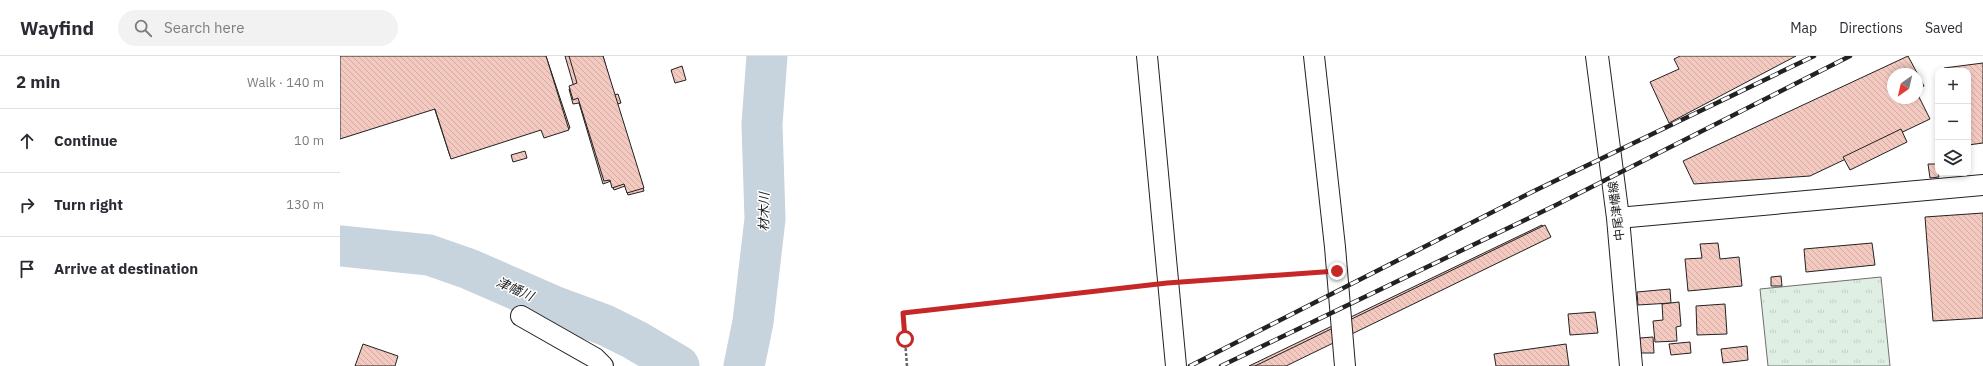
<!DOCTYPE html>
<meta charset="utf-8">
<style>
body{margin:0;font-family:"IBM Plex Sans","Noto Sans JP",sans-serif;background:#f2f2f3;color:#2b2b33}
.controls{position:absolute;right:12px;top:12px;display:grid;overflow:hidden;border-radius:8px;box-shadow:0 2px 6px #0003}
.controls button{width:36px;height:36px;display:grid;place-items:center;padding:0;border:0;border-bottom:1px solid #e1e1e2;background:#fff;color:#2b2b33;font:20px sans-serif}
.compass{position:absolute;left:1547px;top:12px;width:36px;height:36px;border-radius:50%;background:#fff;box-shadow:0 2px 6px #0003;rotate:214deg}
.stop{position:absolute;width:12px;height:12px;margin:-9px;border:3px solid #c62828;border-radius:50%;background:#fff}
.stop.end{background:#c62828;border-color:#fff;box-shadow:0 1px 4px #0008}
.list{margin:0;padding:0;list-style:none}
h2{display:flex;justify-content:space-between;align-items:center;height:52px;margin:0;padding:0 16px;font-size:17px}
h2 small{font-size:13px;font-weight:400;color:#7c7c81}
.list li{display:grid;grid-template-columns:26px 1fr auto;gap:12px;align-items:center;box-sizing:border-box;height:64px;padding:0 16px;border-top:1px solid #e1e1e2}
.list b{display:block;font-size:15px;white-space:nowrap}
.list em{font-size:13px;font-style:normal;color:#7c7c81}
.icon{flex:none;width:22px;height:22px;fill:none;stroke:currentColor;stroke-width:2;stroke-linecap:round;stroke-linejoin:round}
.map{position:relative;flex:none;width:1643px;height:310px;overflow:hidden}
header{display:flex;align-items:center;gap:24px;box-sizing:border-box;height:56px;padding:0 20px;background:#fff;border-bottom:1px solid #e1e1e2}
header strong{font-size:19px}
nav{display:flex;gap:22px;margin-inline-start:auto;font-size:14px}
.search{width:280px;height:36px;background:#f2f2f3;display:flex;align-items:center;gap:10px;box-sizing:border-box;padding:0 14px;border-radius:22px;color:#7c7c81;font-size:15px}
main{display:flex}
aside{flex:1;background:#fff}
.map>svg:first-child{display:block}
</style>
<header>
<strong>Wayfind</strong>
<div class="search"><svg class="icon" aria-label="search" viewBox="0 0 24 24"><circle cx="10" cy="10" r="6"/><path d="M15 15l6 6"/></svg>Search here</div>
<nav><a>Map</a><a>Directions</a><a>Saved</a></nav>
</header>
<main>
<aside>
<h2>2 min<small>Walk · 140 m</small></h2>
<ul class="list">
<li><svg class="icon" aria-label="ahead" viewBox="0 0 24 24"><path d="M12 20V5M6 11l6-6 6 6"/></svg><div><b>Continue</b></div><em>10 m</em></li>
<li><svg class="icon" aria-label="right" viewBox="0 0 24 24"><path d="M7 20v-9h11M14 6l5 5-5 5"/></svg><div><b>Turn right</b></div><em>130 m</em></li>
<li><svg class="icon" aria-label="arrive" viewBox="0 0 24 24"><path d="M6 21V4h12l-3 4 3 4H6"/></svg><div><b>Arrive at destination</b></div></li>
</ul>
</aside>
<div class="map">
<svg width="1643" height="310" viewBox="0 0 1643 310">
<defs>
<pattern id="grass-tufts" width="24" height="20" patternUnits="userSpaceOnUse"><rect width="24" height="20" fill="#e0efe3"/><path d="M3 7l-1-3M5 7V3M7 7l1-3M15 17l-1-3M17 17v-4M19 17l1-3" fill="none" stroke="#c0cdc2"/></pattern>
<pattern id="building-back-hatch" width="6" height="6" patternUnits="userSpaceOnUse"><rect width="6" height="6" fill="#f3c9c0"/><path d="M-1 5l2 2M0 0l6 6M5-1l2 2" fill="none" stroke="#d0aca5"/></pattern>
</defs>
<rect width="100%" height="100%" fill="#fff"/>
<!-- grass -->
<polygon fill="url(#grass-tufts)" stroke="#6f6f6f" points="1541,221 1550,310 1428,310 1420,233"/>
<g fill="none" stroke-linecap="round" stroke-linejoin="round">
<!-- river -->
<g stroke="#c7d3dd" stroke-width="41">
<polyline points="0,190 89,199 129,213 216,251 265,269 295,284 339,310"/>
<polyline points="404,310 413,266 425,163 422,68 427,0"/>
</g>
</g>
<!-- building -->
<g fill="url(#building-back-hatch)" stroke="#222">
<polygon points="0,0 206,0 230,72 204,80 201,71 110,100 94,51 0,82"/>
<polygon points="0,0 206,0 229,74 204,82 201,74 111,103 95,53 0,83"/>
<polygon points="225,0 263,0 274,39 278,38 281,47 277,48 297,117 299,117 304,135 288,139 285,130 274,134 271,125 263,128 239,47 233,48 229,33 234,31"/>
<polygon points="229,0 263,0 304,132 287,137 284,128 272,132 270,124 264,125 238,42 233,44 229,30 237,27"/>
<polygon points="1340,0 1456,0 1329,67 1310,26 1339,13 1334,3"/>
<polygon points="1568,0 1584,30 1577,33 1577,18 1553,18 1553,42 1577,42 1577,37 1590,63 1470,120 1354,128 1343,105"/>
<polygon points="1643,7 1643,87 1628,89 1628,15 1604,15 1604,12"/>
<polygon points="342,10 346,24 335,27 331,14"/>
<polygon points="1561,73 1567,86 1510,114 1503,101"/>
<polygon points="185,95 187,102 173,106 171,99"/>
<polygon points="1588,108 1597,108 1599,121 1590,122"/>
<polygon points="1643,157 1643,262 1593,265 1585,161"/>
<polygon points="1202,169 1208,180 938,310 909,310"/>
<polygon points="1205,169 1211,181 946,310 915,310"/>
<polygon points="1378,187 1380,203 1399,201 1402,230 1348,235 1345,203 1362,202 1360,188"/>
<polygon points="1532,187 1535,209 1466,216 1464,193"/>
<polygon points="1441,220 1442,230 1431,230 1431,221"/>
<polygon points="1330,233 1331,247 1298,249 1297,236"/>
<polygon points="1339,246 1341,270 1336,271 1337,285 1315,286 1313,265 1323,264 1322,248"/>
<polygon points="1385,248 1387,278 1357,279 1356,250"/>
<polygon points="1255,256 1258,277 1230,279 1228,258"/>
<polygon points="1313,281 1314,297 1301,297 1300,282"/>
<polygon points="1350,286 1351,297 1331,299 1329,288"/>
<polygon points="23,288 58,300 55,310 15,310"/>
<polygon points="1226,288 1229,310 1156,310 1154,298"/>
<polygon points="1407,290 1408,304 1383,307 1381,293"/>
</g>
<g fill="none" stroke-linecap="round" stroke-linejoin="round">
<defs>
<g id="street">
<polyline points="807,0 836,310"/>
<polyline points="974,0 995,191 1005,310"/>
<polyline points="1278,162 1643,129"/>
<polyline points="181,260 255,302 263,310"/>
</g>
<polyline id="secondary" points="1257,0 1278,162 1291,310"/>
</defs>
<!-- street casing -->
<use href="#street" stroke="#222" stroke-width="22"/>
<!-- secondary casing -->
<use href="#secondary" stroke="#222" stroke-width="24"/>
<!-- path -->
<g stroke="#646464" stroke-width="2.5" stroke-dasharray="3 2" stroke-linecap="butt">
<polyline points="850,226 975,216"/>
<polyline points="567,310 563,257 807,230"/>
</g>
<!-- street -->
<use href="#street" stroke="#fff" stroke-width="20"/>
<!-- secondary -->
<use href="#secondary" stroke="#fff" stroke-width="22"/>
<defs>
<g id="rail">
<polyline points="850,310 1194,135 1474,0"/>
<polyline points="881,310 1216,149 1510,0"/>
</g>
</defs>
<!-- rail casing -->
<use href="#rail" stroke="#222" stroke-width="4.5"/>
<!-- rail -->
<use href="#rail" stroke="#fff" stroke-width="3" stroke-dasharray="9" stroke-linecap="butt"/>
</g>
<g fill="none" stroke-linecap="round" stroke-linejoin="round">
<!-- route -->
<polyline stroke="#c62828" stroke-width="5" points="565,283 563,257 827,227 997,215"/>
</g>
<g text-anchor="middle" dominant-baseline="central" stroke-width="3" stroke-linejoin="round" paint-order="stroke">
<!-- street labels -->
<g font-size="12" fill="#222" stroke="#fff">
<text transform="translate(1276 155) rotate(-97)">中尾津幡線</text>
</g>
<!-- water labels -->
<g font-size="13" font-style="italic" fill="#222" stroke="#fff">
<text transform="translate(424 156) rotate(-89)">材木川</text>
<text transform="translate(175 233) rotate(24)">津幡川</text>
</g>
</g>
</svg>
<div class="controls">
<button>+</button>
<button>−</button>
<button><svg class="icon" aria-label="layers" viewBox="0 0 24 24"><path d="M12 4l9 5-9 5-9-5zM3 14l9 5 9-5"/></svg></button>
</div>
<svg class="compass" viewBox="-18 -18 36 36"><path d="M0-13l5 13h-10z" fill="#e53935"/><path d="M0 13l5-13h-10z" fill="#7c7c81"/></svg>
<div class="stop" style="left:565px;top:283px"></div>
<div class="stop end" style="left:997px;top:215px"></div>
</div>
</main>
